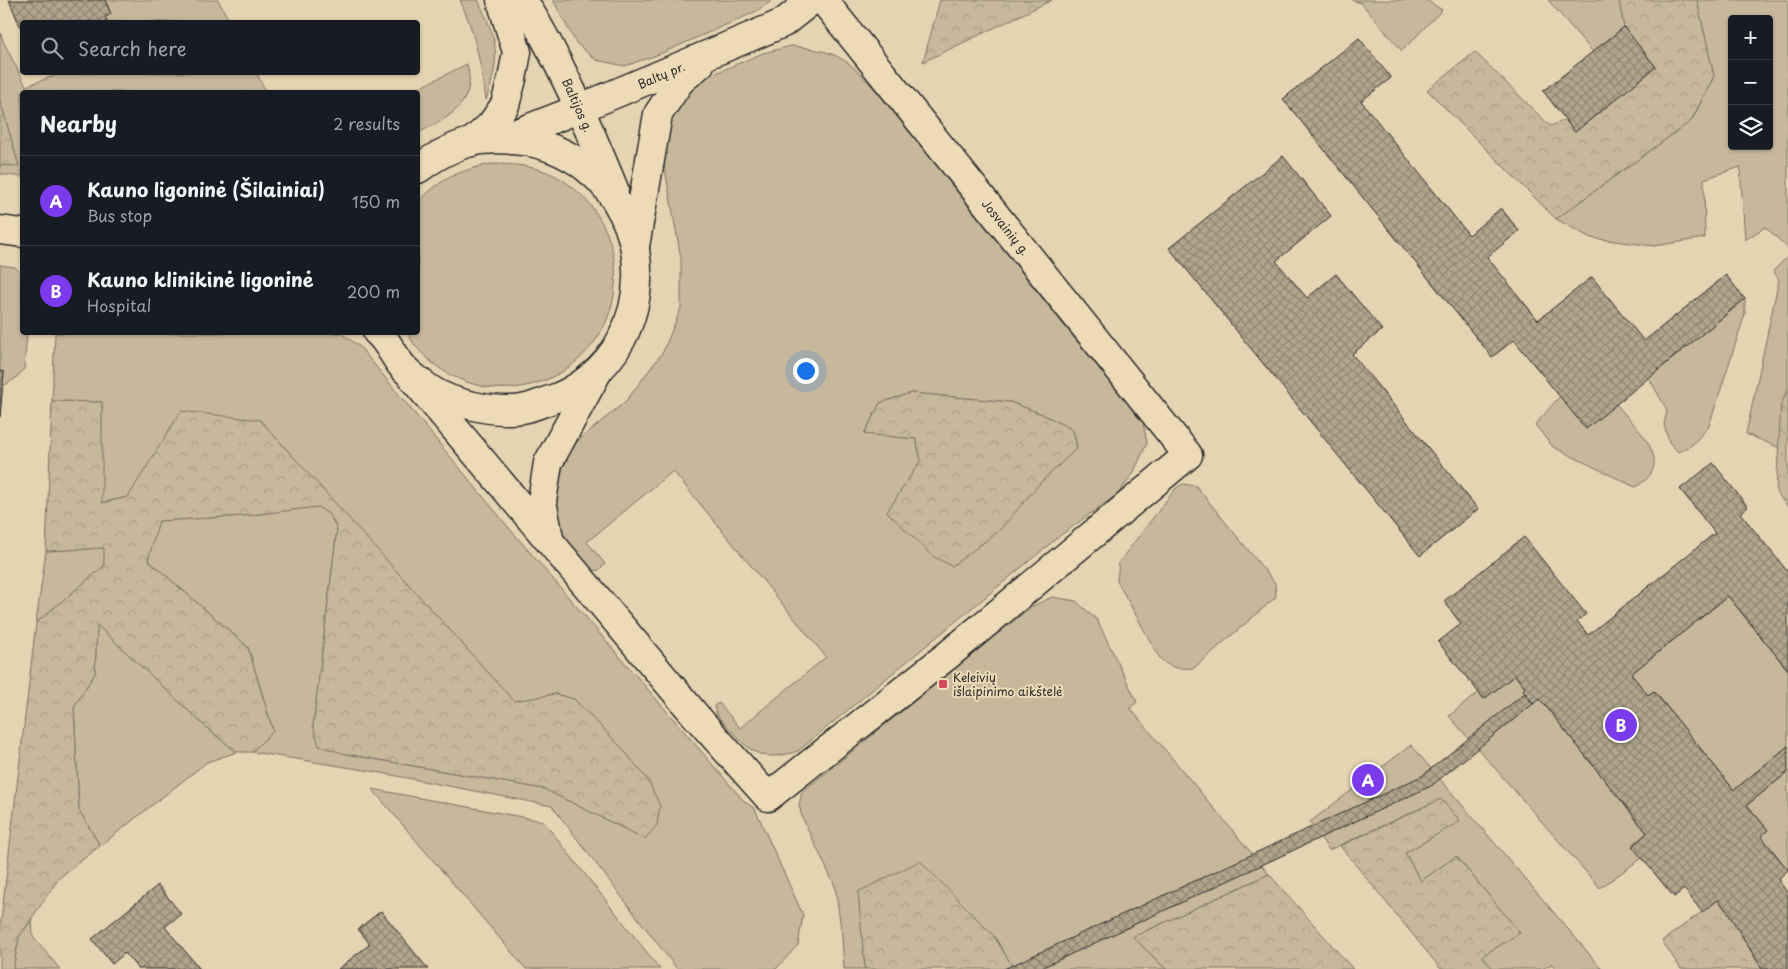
<!DOCTYPE html>
<meta charset="utf-8">
<style>
body{margin:0;font-family:"Playpen Sans",sans-serif;background:#20242c;color:#f1f3f6}
.controls{position:absolute;right:15px;top:15px;display:grid;overflow:hidden;border-radius:5px;box-shadow:0 1px 4px #0004}
.controls button{width:45px;height:45px;display:grid;place-items:center;padding:0;border:0;border-bottom:1px solid #363941;background:#171b24;color:#f1f3f6;font:25px sans-serif}
.you{position:absolute;left:805px;top:370px;width:18px;height:18px;margin:-12px;border:4px solid #fff;border-radius:50%;background:#1a73e8;box-shadow:0 0 0 8px #1a73e833}
.badge{display:grid;place-items:center;width:32px;height:32px;border-radius:50%;background:#7c3aed;color:#fff;font-size:16px;font-weight:700}
.pin{position:absolute;translate:-50% -50%;border:2px solid #fff;box-shadow:0 1px 5px #0006}
.list{margin:0;padding:0;list-style:none}
h2{display:flex;justify-content:space-between;align-items:center;height:65px;margin:0;padding:0 20px;font-size:21px}
h2 small{font-size:16px;font-weight:400;color:#9ea1a6}
.list li{display:grid;grid-template-columns:32px 1fr auto;gap:15px;align-items:center;box-sizing:border-box;height:90px;padding:0 20px;border-top:1px solid #363941}
.list b{display:block;font-size:19px;white-space:nowrap}
.list p{margin:0;font-size:16px;white-space:nowrap;color:#9ea1a6}
.list em{font-size:16px;font-style:normal;color:#9ea1a6}
.icon{flex:none;width:28px;height:28px;fill:none;stroke:currentColor;stroke-width:2;stroke-linecap:round;stroke-linejoin:round}
.map{position:relative;flex:none;width:1788px;height:969px;overflow:hidden}
.search{position:absolute;background:#171b24;box-shadow:0 1px 4px #0004;left:20px;top:20px;width:400px;height:55px;display:flex;align-items:center;gap:12px;box-sizing:border-box;padding:0 18px;border-radius:5px;color:#9ea1a6;font-size:19px}
.panel{position:absolute;background:#171b24;box-shadow:0 1px 4px #0004;left:20px;top:90px;width:400px;height:245px;border-radius:5px}
.map>svg:first-child{display:block}
</style>
<div class="map">
<svg width="1788" height="969" viewBox="0 0 1788 969">
<defs>
<pattern id="forest-crowns" width="20" height="18" patternUnits="userSpaceOnUse" patternTransform="scale(1.25)"><rect width="20" height="18" fill="#c7b89c"/><path d="M2 6a3 3 0 1 1 6 0M12 15a3 3 0 1 1 6 0" fill="none" stroke="#ab9e87"/></pattern>
<pattern id="building-cross-hatch" width="8" height="8" patternUnits="userSpaceOnUse" patternTransform="scale(1.25)"><rect width="8" height="8" fill="#b1a58d"/><path d="M0 0l8 8M0 8l8-8" fill="none" stroke="#908773"/></pattern>
</defs>
<rect width="100%" height="100%" fill="#e5d4b2"/>
<filter id="ink" filterUnits="userSpaceOnUse"><feTurbulence type="fractalNoise" baseFrequency=".02" numOctaves="2"/><feDisplacementMap in="SourceGraphic" scale="10" xChannelSelector="R" yChannelSelector="G"/><feConvolveMatrix kernelMatrix="1 2 1 2 8 2 1 2 1" color-interpolation-filters="sRGB"/></filter>
<g filter="url(#ink)">
<!-- green -->
<g fill="#c7b89c" stroke="#797264" fill-rule="evenodd">
<polygon points="105,0 218,0 230,22 108,22 105,17 111,14"/>
<path d="M460,0h18c20,41 23,56 8,100 -5,-35 -11,-68 -26,-100z"/>
<polygon points="553,0 771,0 770,2 753,13 662,53 625,66 596,60 576,43"/>
<polygon points="1352,0 1426,0 1442,10 1402,51 1361,3"/>
<polygon points="1548,0 1619,0 1624,27 1593,52"/>
<path d="M1697,0h91v248l-23,-21 -20,13 -5,-73 -36,12 1,59 -51,8 -63,-8 -35,-19 136,-99 22,-44zM1732,19h37v127h-37z"/>
<polygon points="0,31 4,43 26,86 62,73 256,72 266,92 22,92 22,177 0,174 0,165 19,166 0,100"/>
<path d="M791,46c48,5 56,12 88,48l188,235 76,93 4,21 -14,31 -15,20 -56,40 -264,217c-35,11 -45,4 -68,-22 -7,-7 -14,-13 -16,-23l5,-3 21,25 86,-71 -153,-186 -86,71 18,22 -6,6 -7,1 -21,-24 -17,-25 2,-44 17,-33 53,-44 37,-49 18,-44v-50l-17,-94 1,-33 19,-39 20,-14 59,-25zM911,393l99,9 32,12 31,16 4,17 -37,36 -153,29 34,-52 -5,-21 -52,-5 16,-31z"/>
<path d="M467,64c1,6 3,13 2,20 -2,26 -31,39 -51,49v-41h-7z"/>
<path d="M491,164c24,0 49,2 70,15 77,49 72,162 -13,200 -21,9 -44,12 -67,7 -31,-7 -58,-25 -74,-53l11,-1v-129c21,-24 42,-33 73,-39z"/>
<polygon points="1788,256 1788,389 1781,405 1780,448 1746,434 1779,279 1773,271"/>
<polygon points="0,265 15,267 22,274 22,332 27,333 24,369 15,379 3,386 4,372 0,371"/>
<polygon points="1745,299 1745,314 1709,426 1692,445 1678,452 1669,442 1664,425 1667,410 1649,378"/>
<polygon points="55,333 341,333 359,346 509,528 743,800 755,809 803,915 798,945 776,969 677,969 552,806 371,771 252,752 273,730 248,647 148,560 158,521 243,516 318,506 330,515 337,529 313,726 346,754 544,789 645,839 648,780 620,747 574,699 555,694 514,702 260,420 128,497 101,503 102,402 52,401"/>
<path d="M1560,396l56,8c20,24 63,60 19,83l-82,-40 -18,-22z"/>
<path d="M1183,484l13,2 79,97 1,14 -82,71c-15,1 -25,1 -35,-11l-42,-76 2,-19 57,-74z"/>
<polygon points="105,548 104,566 36,623 46,551"/>
<polygon points="1728,596 1788,670 1788,746 1734,790 1654,691 1648,695 1631,674"/>
<polygon points="1052,597 1076,601 1097,620 1137,702 1130,708 1269,874 1133,937 1166,969 1014,969 994,936 859,892 865,969 844,969 842,936 835,886 802,817 799,805 802,792 1031,607"/>
<polygon points="97,624 208,729 237,752 207,762 100,846 79,810 74,707 95,673"/>
<polygon points="1515,675 1525,688 1523,690 1533,704 1540,699 1647,833 1633,845 1642,858 1600,888 1449,716 1479,692 1484,699"/>
<polygon points="1411,745 1602,969 1556,969 1552,964 1542,969 1493,969 1482,956 1520,933 1456,856 1421,881 1405,853 1460,821 1441,799 1329,850 1310,822"/>
<polygon points="1788,772 1788,870 1761,836 1768,830 1747,805"/>
<polygon points="372,789 543,821 660,969 526,969"/>
<polygon points="32,919 33,937 60,969 13,969 19,937"/>
</g>
<!-- forest -->
<g fill="url(#forest-crowns)" stroke="#797264">
<polygon points="940,0 1052,0 923,62"/>
<polygon points="1619,0 1697,0 1714,76 1691,121 1556,219 1427,90 1475,52 1550,126 1565,120 1575,132 1624,27"/>
<polygon points="0,100 19,166 0,165"/>
<polygon points="1788,389 1788,507 1776,492 1781,405"/>
<polygon points="911,393 1010,402 1042,414 1073,430 1077,448 1040,483 999,531 952,566 934,557 887,512 921,460 916,439 864,434 880,403"/>
<polygon points="52,401 102,402 102,503 128,497 181,411 260,420 514,701 555,694 574,699 621,747 648,780 660,806 657,825 645,839 544,789 346,754 319,746 313,726 337,529 330,515 318,507 243,516 159,521 148,560 248,647 273,731 252,752 237,752 208,729 97,625 95,673 74,707 79,810 100,846 59,878 19,937 13,969 0,969 0,930 36,623 104,566 104,548 46,551"/>
<polygon points="1441,799 1460,821 1405,853 1421,881 1456,856 1520,933 1482,956 1493,969 1441,969 1340,846"/>
<polygon points="920,861 994,936 1014,969 865,969 858,892"/>
<polygon points="1269,874 1353,969 1166,969 1133,937"/>
<polygon points="1718,900 1727,911 1762,969 1681,969 1662,941"/>
</g>
<!-- building -->
<g fill="url(#building-cross-hatch)" stroke="#2b2b2b">
<polygon points="9,0 105,0 111,14 105,17 108,22 22,22 22,31"/>
<polygon points="1624,27 1656,67 1575,132 1543,91"/>
<polygon points="1359,38 1391,78 1361,101 1469,235 1501,208 1519,231 1487,257 1538,320 1592,277 1644,341 1726,275 1745,299 1586,429 1514,340 1492,357 1283,99"/>
<polygon points="1283,156 1331,216 1276,261 1307,298 1336,274 1382,330 1352,354 1478,509 1420,556 1169,248"/>
<polygon points="0,371 4,372 0,417"/>
<polygon points="1713,463 1748,507 1740,513 1788,572 1788,670 1728,596 1631,674 1648,695 1654,691 1734,790 1788,746 1788,772 1747,805 1768,830 1761,836 1788,870 1778,879 1788,894 1788,969 1762,969 1727,911 1718,900 1702,912 1684,889 1674,897 1632,846 1647,833 1540,699 1533,704 1523,690 1525,688 1515,675 1484,699 1438,642 1461,624 1444,601 1524,537 1586,614 1577,621 1588,635 1715,533 1680,489"/>
<polygon points="1525,693 1533,704 1431,786 1039,969 1004,969 1422,776"/>
<polygon points="158,885 181,914 165,927 200,969 138,969 125,953 112,964 92,939"/>
<polygon points="381,911 428,969 338,969 370,944 358,929"/>
</g>
<g fill="none" stroke-linecap="round" stroke-linejoin="round">
<defs>
<g id="minor">
<polyline points="504,138 581,108 783,23 812,0"/>
<polyline points="635,246 658,114 680,81 700,64"/>
<polyline points="415,381 696,716 768,797 948,655 1188,455 823,0"/>
<polyline points="549,538 542,501 548,463 598,371"/>
</g>
<g id="tertiary">
<path d="M523,0c37,60 64,124 91,189"/>
<polyline points="472,142 491,125 505,105 512,79 517,52 501,0"/>
<polyline points="0,230 22,233"/>
<path d="M377,332c11,9 16,23 25,34 7,8 26,23 36,28 21,11 60,19 84,15 8,-1 17,-5 25,-8 30,-9 59,-32 74,-61 43,-82 -3,-185 -98,-199 -17,-2 -35,-3 -52,1 -20,5 -37,15 -53,27"/>
</g>
</defs>
<!-- minor casing -->
<use href="#minor" stroke="#2b2b2b" stroke-width="31"/>
<!-- tertiary casing -->
<use href="#tertiary" stroke="#2b2b2b" stroke-width="31"/>
<!-- minor -->
<use href="#minor" stroke="#eddbb8" stroke-width="28"/>
<!-- tertiary -->
<use href="#tertiary" stroke="#eddbb8" stroke-width="28"/>
</g>
</g>
<!-- markers -->
<rect fill="#d1495b" stroke="#eddbb8" stroke-width="2" x="938" y="679" width="10" height="10" rx="2.5"/>
<g text-anchor="middle" dominant-baseline="central" stroke-width="4" stroke-linejoin="round" paint-order="stroke">
<!-- street labels -->
<g font-size="12" fill="#2b2b2b" stroke="#eddbb8">
<text transform="translate(661 75) rotate(-23)">Baltų pr.</text>
<text transform="translate(578 105) rotate(66)">Baltijos g.</text>
<text transform="translate(1006 227) rotate(51)">Josvainių g.</text>
</g>
<!-- poi labels -->
<g font-size="12" fill="#2b2b2b" stroke="#eddbb8" text-anchor="start">
<text x="953" y="677">Keleivių<tspan x="953" dy="14">išlaipinimo aikštelė</tspan></text>
</g>
</g>
</svg>
<div class="controls">
<button>+</button>
<button>−</button>
<button><svg class="icon" aria-label="layers" viewBox="0 0 24 24"><path d="M12 4l9 5-9 5-9-5zM3 14l9 5 9-5"/></svg></button>
</div>
<div class="you"></div>
<div class="pin badge" style="left:1368px;top:780px">A</div>
<div class="pin badge" style="left:1621px;top:725px">B</div>
<div class="search"><svg class="icon" aria-label="search" viewBox="0 0 24 24"><circle cx="10" cy="10" r="6"/><path d="M15 15l6 6"/></svg>Search here</div>
<section class="panel">
<h2>Nearby<small>2 results</small></h2>
<ul class="list">
<li><span class="badge">A</span><div><b>Kauno ligoninė (Šilainiai)</b><p>Bus stop</p></div><em>150 m</em></li>
<li><span class="badge">B</span><div><b>Kauno klinikinė ligoninė</b><p>Hospital</p></div><em>200 m</em></li>
</ul>
</section>
</div>
